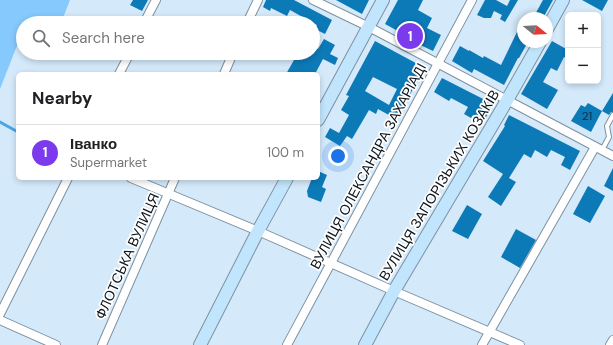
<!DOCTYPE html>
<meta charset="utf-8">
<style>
body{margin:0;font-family:"DM Sans",sans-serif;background:#f6f6f6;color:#202124}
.controls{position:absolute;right:12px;top:12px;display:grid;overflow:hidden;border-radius:6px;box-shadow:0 2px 6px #0003}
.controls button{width:36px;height:36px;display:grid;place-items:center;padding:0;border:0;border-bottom:1px solid #e0e0e0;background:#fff;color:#202124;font:20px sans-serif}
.compass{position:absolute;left:517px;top:12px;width:36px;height:36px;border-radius:50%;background:#fff;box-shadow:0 2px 6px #0003;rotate:108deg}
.you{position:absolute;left:338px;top:156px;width:14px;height:14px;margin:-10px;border:3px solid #fff;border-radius:50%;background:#1a73e8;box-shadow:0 0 0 6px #1a73e833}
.badge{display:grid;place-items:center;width:26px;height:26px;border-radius:50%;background:#7c3aed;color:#fff;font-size:13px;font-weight:700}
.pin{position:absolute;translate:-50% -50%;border:2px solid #fff;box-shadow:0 1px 4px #0006}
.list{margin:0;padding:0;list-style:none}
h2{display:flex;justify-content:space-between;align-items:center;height:52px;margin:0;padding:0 16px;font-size:17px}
h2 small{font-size:13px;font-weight:400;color:#757577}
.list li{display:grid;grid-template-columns:26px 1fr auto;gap:12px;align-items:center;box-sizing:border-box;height:56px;padding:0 16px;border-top:1px solid #e0e0e0}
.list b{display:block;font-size:15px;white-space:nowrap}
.list p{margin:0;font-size:13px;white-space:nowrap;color:#757577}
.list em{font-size:13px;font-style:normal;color:#757577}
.icon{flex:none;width:22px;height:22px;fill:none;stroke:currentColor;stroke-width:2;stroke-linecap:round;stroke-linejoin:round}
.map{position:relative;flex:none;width:613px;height:345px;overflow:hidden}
.search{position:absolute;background:#fff;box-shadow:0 2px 6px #0003;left:16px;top:16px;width:304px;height:44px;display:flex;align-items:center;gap:10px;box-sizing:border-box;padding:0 14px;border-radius:22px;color:#757577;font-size:15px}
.panel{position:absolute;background:#fff;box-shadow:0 2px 6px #0003;left:16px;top:72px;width:304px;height:108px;border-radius:6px}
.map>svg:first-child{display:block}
</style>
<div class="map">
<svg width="613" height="345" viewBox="0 0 613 345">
<rect width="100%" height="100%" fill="#d4e9fa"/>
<!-- green -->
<polygon fill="#86c9fd" points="0,0 70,0 61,23 23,23 23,39 20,38 0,89"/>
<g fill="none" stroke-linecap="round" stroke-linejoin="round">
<!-- stream -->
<polyline stroke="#4aa6e7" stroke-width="3" points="0,122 18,132"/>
</g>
<!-- building -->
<g fill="#0d7ab8" fill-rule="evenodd">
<polygon points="133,0 148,0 142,11 130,5"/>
<polygon points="266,0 294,0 332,20 325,34 315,29 317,25 290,10 287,16 271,8 270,11 263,7"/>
<polygon points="336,0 369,0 362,14"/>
<polygon points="398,0 423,0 418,10 432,18 427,28 441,35 433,51 412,41 411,43 403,39 405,35 385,24"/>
<polygon points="485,0 496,0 507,6 510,0 518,0 505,22 500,19 502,15 494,11 491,18 484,18 477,15"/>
<polygon points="543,0 553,0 543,18 533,18"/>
<polygon points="582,0 608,0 602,11"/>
<polygon points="517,32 523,35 523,42 528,42 519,58 518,58 504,85 474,69 472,73 452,61 460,46 469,51 469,50 483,58 484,56 501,65"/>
<polygon points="324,39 335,45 330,54 338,58 335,65 323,59 315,74 286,74 298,53 313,53 315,47 318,49"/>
<path d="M375,41l50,27 -29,51 -18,-10 -2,5 -7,-4 -17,29 -5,-3 -7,10 -15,-9 5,-9 9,5 10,-18 -8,-5 8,-14 -3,-1zM373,77l24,12 -8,16 -24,-14z"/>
<polygon points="552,41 568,50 568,59 564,57 557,71 551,68 543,82 558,90 547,109 521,94"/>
<polygon points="442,78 493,104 484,121 473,115 471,118 464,114 468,107 451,98 449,101 434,92"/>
<polygon points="613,93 613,112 611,112 609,115 602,111"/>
<polygon points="588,103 602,111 591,132 571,121 581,105 585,107"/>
<polygon points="509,115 580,151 570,170 561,165 565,157 551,150 547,157 535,150 531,158 524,154 509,178 516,182 501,206 488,197 503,174 483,161 505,126 504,125"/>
<polygon points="613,168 613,191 604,186"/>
<polygon points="318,171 327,175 322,187 326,189 321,202 308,197 307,191 312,178 318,178"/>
<polygon points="588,186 605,196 590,223 573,214"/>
<polygon points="467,205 482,214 468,239 452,231"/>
<polygon points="516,229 536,240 520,268 501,257"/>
</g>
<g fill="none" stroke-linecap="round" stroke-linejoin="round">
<defs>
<polyline id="lane" points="602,150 609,137 607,126 613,115"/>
<g id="street">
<polyline points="313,0 369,27 613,156"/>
<polyline points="144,23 156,0"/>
<polyline points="247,23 258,0"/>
<polyline points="119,74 130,53"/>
<polyline points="224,74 233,53"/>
<polyline points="131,178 258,231 394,291 520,345"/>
<polyline points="0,314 68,178"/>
<polyline points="0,320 56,345"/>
<polyline points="102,345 175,178"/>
<polyline points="287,345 472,0"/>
<polyline points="482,345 595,147"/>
<polyline points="610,345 613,340"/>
</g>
<g id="secondary">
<polyline points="547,29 563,0"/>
<polyline points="318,120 383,0"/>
<polyline points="200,345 258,231 287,178"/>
<polyline points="365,345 394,291 502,109 540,42"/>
</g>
</defs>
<!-- lane casing -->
<use href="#lane" stroke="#7e91a1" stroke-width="6"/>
<!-- street casing -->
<use href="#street" stroke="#7e91a1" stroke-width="10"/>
<!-- secondary casing -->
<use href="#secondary" stroke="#7e91a1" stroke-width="14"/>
<!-- lane -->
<use href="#lane" stroke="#fff" stroke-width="4"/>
<!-- street -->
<use href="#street" stroke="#fff" stroke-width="8"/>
<!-- secondary -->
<use href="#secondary" stroke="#c1e5fc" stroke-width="12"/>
</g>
<g text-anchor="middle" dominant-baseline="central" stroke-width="3.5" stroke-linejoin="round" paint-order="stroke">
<!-- number labels -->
<g font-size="12" fill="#0d2e42">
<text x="587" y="116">21</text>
</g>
<!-- street labels -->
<g font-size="14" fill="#0d141a" stroke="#fff">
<text transform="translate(368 166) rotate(-62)">ВУЛИЦЯ ОЛЕКСАНДРА ЗАХАРІАДІ</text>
<text transform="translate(439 185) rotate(-59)">ВУЛИЦЯ ЗАПОРІЗЬКИХ КОЗАКІВ</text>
<text transform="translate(127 256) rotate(-66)">ФЛОТСЬКА ВУЛИЦЯ</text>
</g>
</g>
</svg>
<div class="controls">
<button>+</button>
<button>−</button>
</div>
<svg class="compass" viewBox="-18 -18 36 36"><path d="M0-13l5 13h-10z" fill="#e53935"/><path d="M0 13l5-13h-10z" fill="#757577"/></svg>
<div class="you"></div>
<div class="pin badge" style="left:410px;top:36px">1</div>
<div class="search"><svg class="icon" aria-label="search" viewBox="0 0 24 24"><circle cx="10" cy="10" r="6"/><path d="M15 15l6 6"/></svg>Search here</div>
<section class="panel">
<h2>Nearby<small></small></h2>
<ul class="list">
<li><span class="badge">1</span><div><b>Іванко</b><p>Supermarket</p></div><em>100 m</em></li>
</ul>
</section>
</div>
